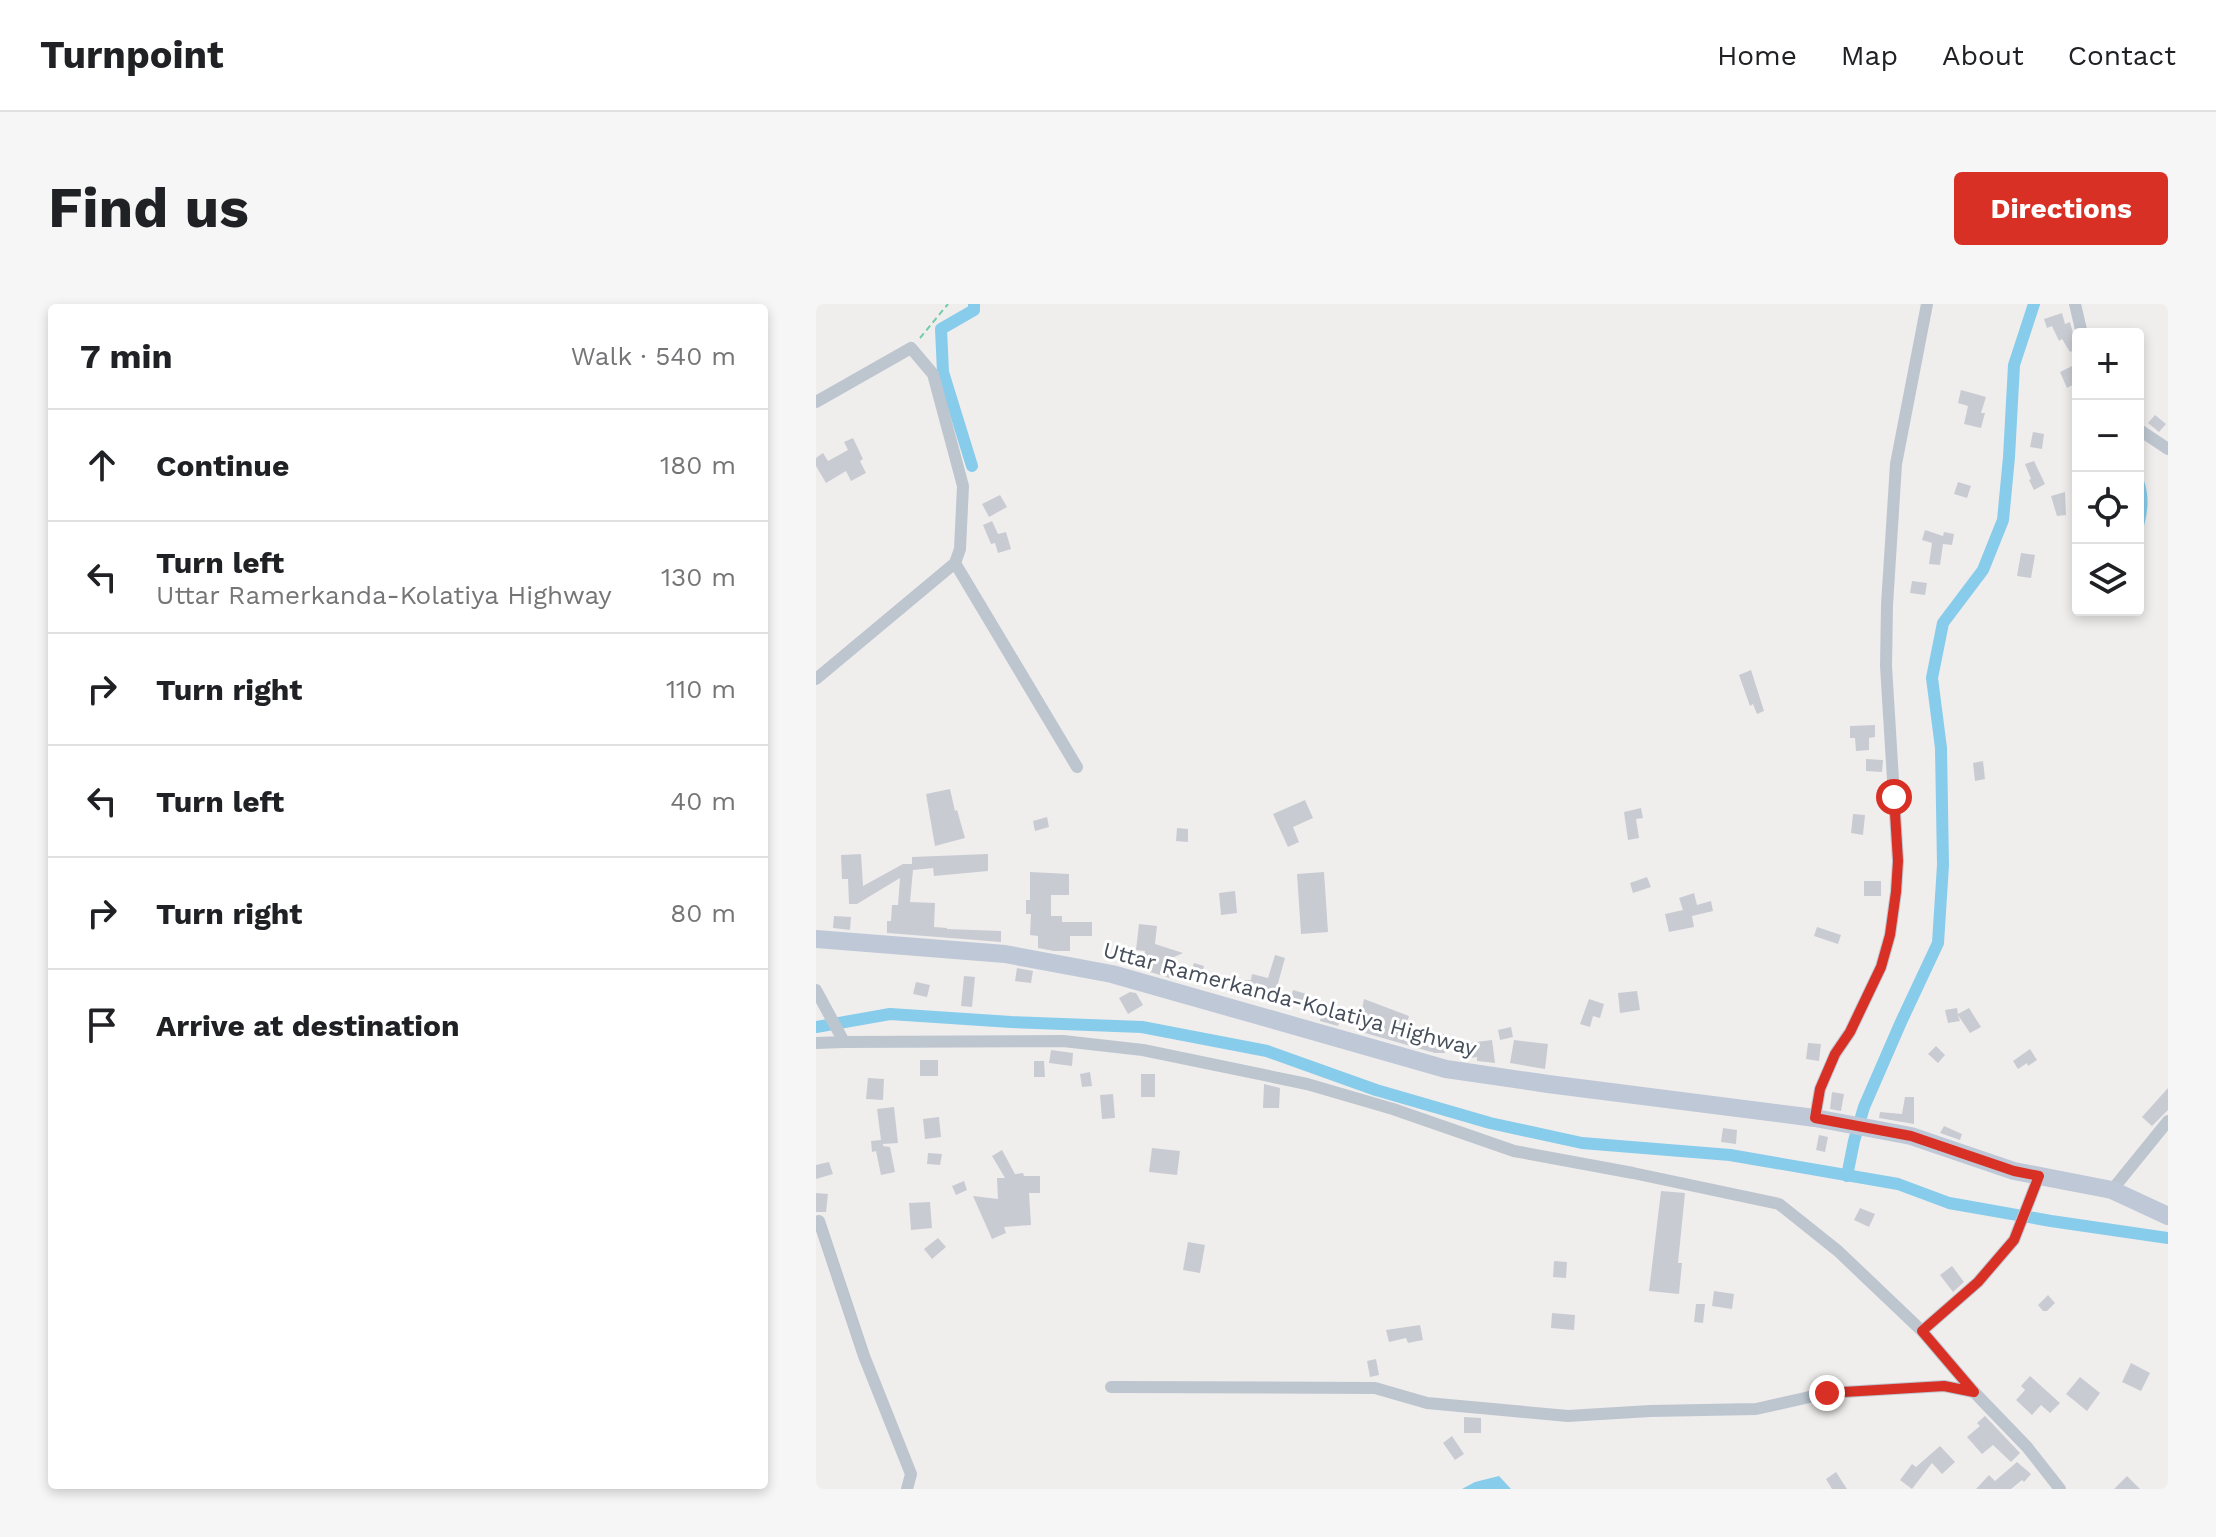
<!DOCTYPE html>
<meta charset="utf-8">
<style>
body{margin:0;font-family:"Work Sans",sans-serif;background:#f6f6f6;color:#202124}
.controls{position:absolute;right:24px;top:24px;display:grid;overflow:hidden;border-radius:8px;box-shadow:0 4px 12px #0003}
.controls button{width:72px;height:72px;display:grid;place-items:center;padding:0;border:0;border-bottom:2px solid #e0e0e0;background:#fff;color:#202124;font:40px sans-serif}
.stop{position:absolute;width:24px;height:24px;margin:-18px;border:6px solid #d93025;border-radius:50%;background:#fff}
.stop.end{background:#d93025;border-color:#fff;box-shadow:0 2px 8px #0008}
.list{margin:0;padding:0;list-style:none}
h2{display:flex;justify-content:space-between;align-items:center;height:104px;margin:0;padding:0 32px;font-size:34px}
h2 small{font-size:26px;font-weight:400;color:#757577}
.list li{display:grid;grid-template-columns:52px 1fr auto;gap:24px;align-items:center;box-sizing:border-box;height:112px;padding:0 32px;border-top:2px solid #e0e0e0}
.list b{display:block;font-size:30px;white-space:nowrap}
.list p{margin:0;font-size:26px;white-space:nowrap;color:#757577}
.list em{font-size:26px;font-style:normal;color:#757577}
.icon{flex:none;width:44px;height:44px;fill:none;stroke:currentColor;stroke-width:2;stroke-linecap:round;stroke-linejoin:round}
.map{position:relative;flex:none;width:1352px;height:1185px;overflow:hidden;border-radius:8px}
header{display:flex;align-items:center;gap:48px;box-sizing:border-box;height:112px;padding:0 40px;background:#fff;border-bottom:2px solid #e0e0e0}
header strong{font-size:38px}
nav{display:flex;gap:44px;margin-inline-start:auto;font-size:28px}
.intro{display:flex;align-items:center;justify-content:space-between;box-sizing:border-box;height:192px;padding:0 48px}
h1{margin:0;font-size:56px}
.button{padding:20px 36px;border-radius:8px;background:#d93025;color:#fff;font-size:28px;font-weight:700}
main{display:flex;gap:48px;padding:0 48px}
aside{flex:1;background:#fff;border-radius:8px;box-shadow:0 4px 12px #0003}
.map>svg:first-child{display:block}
</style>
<header>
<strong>Turnpoint</strong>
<nav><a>Home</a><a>Map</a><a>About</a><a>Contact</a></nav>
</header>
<div class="intro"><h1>Find us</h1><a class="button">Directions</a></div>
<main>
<aside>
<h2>7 min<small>Walk · 540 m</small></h2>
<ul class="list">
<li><svg class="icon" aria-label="ahead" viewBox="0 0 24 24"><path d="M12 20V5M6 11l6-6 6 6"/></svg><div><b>Continue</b></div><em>180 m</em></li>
<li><svg class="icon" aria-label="left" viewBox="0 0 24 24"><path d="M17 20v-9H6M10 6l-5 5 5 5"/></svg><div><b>Turn left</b><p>Uttar Ramerkanda-Kolatiya Highway</p></div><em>130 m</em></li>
<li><svg class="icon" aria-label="right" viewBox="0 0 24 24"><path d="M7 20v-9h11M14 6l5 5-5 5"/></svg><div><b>Turn right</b></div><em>110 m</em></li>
<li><svg class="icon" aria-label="left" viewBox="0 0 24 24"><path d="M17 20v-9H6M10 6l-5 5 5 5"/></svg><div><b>Turn left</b></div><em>40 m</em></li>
<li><svg class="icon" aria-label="right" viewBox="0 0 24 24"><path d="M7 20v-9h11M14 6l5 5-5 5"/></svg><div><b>Turn right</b></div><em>80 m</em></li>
<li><svg class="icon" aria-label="arrive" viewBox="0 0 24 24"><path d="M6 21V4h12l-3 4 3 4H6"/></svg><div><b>Arrive at destination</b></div></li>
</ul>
</aside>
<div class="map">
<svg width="1352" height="1185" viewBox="0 0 1352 1185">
<rect width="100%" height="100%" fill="#f0eded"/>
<!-- water -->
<g fill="#87cceb">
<path d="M1322,164c13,22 11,42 4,65h-4z"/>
<polygon points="683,1172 695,1185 646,1185 659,1178"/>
</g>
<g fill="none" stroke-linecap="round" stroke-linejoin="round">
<!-- canal -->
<g stroke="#87cceb" stroke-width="12">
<polyline points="156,162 127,68 125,25 158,6 158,0"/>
<polyline points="0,723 74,710 195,718 326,723 451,747 560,786 674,819 766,839 914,851 1082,880 1133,899 1235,917 1352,934"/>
<polyline points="1031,872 1038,837 1048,803 1085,718 1122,639 1127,561 1125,444 1116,374 1127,319 1167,266 1187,216 1193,153 1198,61 1218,0"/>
</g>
</g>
<!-- building -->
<g fill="#c9cbd3">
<polygon points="1246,9 1249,20 1254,18 1258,33 1262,38 1262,44 1254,48 1246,35 1243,37 1236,22 1231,24 1228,15"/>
<polygon points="1256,62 1262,78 1251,84 1244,68"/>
<polygon points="1145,86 1170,93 1165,109 1169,109 1165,124 1148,120 1152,102 1142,99"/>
<polygon points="1339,111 1350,120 1343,128 1332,119"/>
<polygon points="1217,128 1228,130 1226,145 1214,143"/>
<polygon points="37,134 47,155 44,157 50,169 35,177 30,167 10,179 0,162 0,154 7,149 12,157 32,146 28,138"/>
<polygon points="1218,157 1229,180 1218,186 1213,176 1215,175 1209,160"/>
<polygon points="1142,178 1155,182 1151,194 1138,190"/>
<polygon points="1249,188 1250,211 1241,212 1235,192"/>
<polygon points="184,191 191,203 173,213 166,200"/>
<polygon points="176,217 182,230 190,228 195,245 182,249 179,239 175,240 167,221"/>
<polygon points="1109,226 1127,232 1128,228 1138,230 1136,241 1127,240 1124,261 1113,260 1116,239 1106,236"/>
<polygon points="1205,249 1219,251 1215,274 1201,272"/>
<polygon points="1096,277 1111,279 1109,291 1094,289"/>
<polygon points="935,366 948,407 941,410 937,400 934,402 923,371"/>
<polygon points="1059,421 1059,433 1053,434 1053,446 1040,447 1039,434 1034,434 1034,422"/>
<polygon points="1050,455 1067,456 1066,468 1050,467"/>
<polygon points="1167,457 1169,475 1159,477 1157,459"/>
<polygon points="134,485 139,507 141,506 149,534 119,542 110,490"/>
<polygon points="489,496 497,514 477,523 483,538 472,543 457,510"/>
<polygon points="825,504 827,514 820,515 823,534 812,536 808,508"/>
<polygon points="1037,510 1049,511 1047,531 1035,529"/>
<polygon points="231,513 233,523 219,527 217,517"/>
<polygon points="361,524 372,525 372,538 360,537"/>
<polygon points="45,550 47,582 87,560 96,560 96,553 172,550 172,567 118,572 117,564 97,566 94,598 119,599 118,623 131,624 131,625 185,627 185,638 71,629 71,617 75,617 76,601 82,601 84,574 41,600 33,600 32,575 26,575 25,551"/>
<polygon points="214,568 253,570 253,591 235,591 235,612 246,612 246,618 276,618 276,632 254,632 254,647 238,647 222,644 222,632 214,631 215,610 210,610 210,596 214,596"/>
<polygon points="508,568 512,628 485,630 481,570"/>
<polygon points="831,573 835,583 817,589 814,579"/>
<rect x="1048" y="577" width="17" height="15"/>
<polygon points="419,587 421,609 405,611 403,589"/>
<polygon points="878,589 881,601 895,597 897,607 876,612 878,623 853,628 849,610 867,606 863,594"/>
<polygon points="18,612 35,613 34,626 17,624"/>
<polygon points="323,620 341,622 339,640 367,649 356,654 354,674 334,668 335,663 326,662 329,647 320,646"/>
<polygon points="1001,623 1025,631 1022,640 998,632"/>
<polygon points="459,651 469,654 459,690 446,687 444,693 426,687 429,676 435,676 436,670 452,674"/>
<polygon points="378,659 388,662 384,676 373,673"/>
<polygon points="201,664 217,667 215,679 199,677"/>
<polygon points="148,672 159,673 156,703 145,702"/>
<polygon points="100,678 114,681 111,693 97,690"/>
<polygon points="477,686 494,691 491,703 474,698"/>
<polygon points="821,687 824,706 804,709 802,689"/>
<polygon points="314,688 320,689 327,701 312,710 303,694"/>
<polygon points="548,695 593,712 589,724 612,731 628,730 629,749 619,749 542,727"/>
<polygon points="773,695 788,700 784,714 777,712 774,723 764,720"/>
<polygon points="1141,704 1142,710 1153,704 1165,723 1154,729 1142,711 1144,717 1132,719 1129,706"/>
<polygon points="506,707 525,712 522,722 504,717"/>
<polygon points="695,723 697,733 684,736 682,726"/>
<polygon points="676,736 679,759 661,757 661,753 647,755 645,740"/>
<polygon points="698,736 732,740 729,765 694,759"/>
<polygon points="992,739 1005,740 1003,757 990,755"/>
<polygon points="1120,742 1129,751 1122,759 1112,750"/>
<polygon points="1214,745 1221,756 1212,762 1211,759 1202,765 1197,757"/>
<polygon points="235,746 257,749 256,762 233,759"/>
<rect x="104" y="756" width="18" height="16"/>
<polygon points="218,757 228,757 229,773 218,773"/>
<polygon points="274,768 276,782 266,783 264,770"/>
<rect x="325" y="770" width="14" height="23"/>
<polygon points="52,774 68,775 67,796 50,795"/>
<polygon points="448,780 464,784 463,804 447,804"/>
<polygon points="1352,784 1352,806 1336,822 1326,813"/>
<polygon points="1016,788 1028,790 1025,807 1014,805"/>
<polygon points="297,790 299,814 286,815 284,791"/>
<polygon points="1089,793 1098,793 1098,820 1063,814 1064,808 1086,810"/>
<polygon points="78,803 82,839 67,840 67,842 74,843 79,868 65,871 60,847 56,848 55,837 65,836 61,805"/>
<polygon points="123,813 125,833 109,835 107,815"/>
<polygon points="1128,822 1146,830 1144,836 1124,829"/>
<polygon points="907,824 921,826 920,840 905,838"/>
<polygon points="1003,831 1012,833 1009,848 1000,846"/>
<polygon points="336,844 364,847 361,871 333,868"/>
<polygon points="186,846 199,870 207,869 208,872 224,872 224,889 213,889 215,921 188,923 190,929 176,935 157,892 182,895 181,874 189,874 176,852"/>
<polygon points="112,849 126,850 124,861 111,860"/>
<polygon points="13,858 17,870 0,875 0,861"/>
<polygon points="148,877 151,886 140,891 136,882"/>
<polygon points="845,887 869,889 862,959 866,959 863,990 833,987"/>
<polygon points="0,889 12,890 10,908 0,908"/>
<polygon points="114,898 116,924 95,926 93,899"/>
<polygon points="1044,904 1059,910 1053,923 1038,916"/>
<polygon points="122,934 130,943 116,955 108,945"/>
<polygon points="372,938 389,941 384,969 367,966"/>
<polygon points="738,957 751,958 750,974 737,973"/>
<polygon points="1136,962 1148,978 1137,988 1124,971"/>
<polygon points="898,987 918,990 916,1005 896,1002"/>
<polygon points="1232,991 1239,999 1231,1007 1227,1007 1222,1001"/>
<polygon points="880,1000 889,1000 887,1019 878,1018"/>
<polygon points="736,1009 759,1011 758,1026 735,1024"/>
<polygon points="604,1021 607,1036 592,1039 590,1034 573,1038 570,1026"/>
<polygon points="560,1055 563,1071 554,1073 551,1057"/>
<polygon points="1315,1059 1334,1069 1325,1087 1306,1078"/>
<polygon points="1214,1072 1244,1099 1234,1109 1225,1101 1216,1111 1200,1096 1209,1086 1205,1082"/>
<polygon points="1264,1073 1284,1089 1271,1107 1250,1090"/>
<polygon points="1169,1112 1204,1149 1195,1158 1177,1141 1166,1150 1151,1133 1164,1122 1161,1119"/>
<polygon points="648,1113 665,1114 665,1129 648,1129"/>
<polygon points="636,1132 648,1150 639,1156 627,1139"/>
<polygon points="1124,1142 1139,1158 1126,1170 1116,1159 1096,1185 1084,1176 1096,1160 1100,1163"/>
<polygon points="1201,1158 1215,1170 1208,1178 1206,1176 1195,1185 1160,1185 1173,1171 1179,1177"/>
<polygon points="1020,1168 1031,1185 1016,1185 1010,1175"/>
<polygon points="1311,1172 1324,1185 1298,1185"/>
</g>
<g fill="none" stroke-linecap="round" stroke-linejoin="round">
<!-- path -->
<polyline stroke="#72cca9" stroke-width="2" stroke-dasharray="6 4" stroke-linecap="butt" points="104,34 132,0"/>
<!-- street -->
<g stroke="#bdc6cf" stroke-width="12">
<polyline points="1259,0 1266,30"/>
<polyline points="0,98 95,44 117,70 147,182 144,245 139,259 0,375"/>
<polyline points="1322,125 1352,145"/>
<polyline points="139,259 261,463"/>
<polyline points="0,686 28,738 247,737 327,746 491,780 577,805 698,847 817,869 963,900 1022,947 1106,1027 1158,1088"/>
<polyline points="0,739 28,738"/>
<polyline points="999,814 1004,785 1019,750 1034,728 1065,663 1074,631 1080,588 1082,557 1070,362 1071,301 1080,160 1111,0"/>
<polyline points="1296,886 1352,817"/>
<polyline points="3,917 48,1052 95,1170 91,1185"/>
<polyline points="1106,1027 1162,978 1198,936 1223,872"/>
<polyline points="295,1083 559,1084 611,1099 752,1112 834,1107 940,1105 1011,1089 1128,1082 1158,1088 1211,1143 1244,1185"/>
</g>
<!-- secondary -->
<polyline stroke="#bfc8d6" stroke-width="18" points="0,635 189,650 296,670 630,765 732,780 999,814 1095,832 1198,867 1296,886 1352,912"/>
</g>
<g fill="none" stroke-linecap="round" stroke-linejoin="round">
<!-- route -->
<polyline stroke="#d93025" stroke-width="10" points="1011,1089 1128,1082 1158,1088 1106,1027 1162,978 1198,936 1223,872 1198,867 1095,832 999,814 1004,785 1019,750 1034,728 1065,663 1074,631 1080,588 1082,557 1078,493"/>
</g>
<g text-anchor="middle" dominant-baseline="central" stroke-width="6" stroke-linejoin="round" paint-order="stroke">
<!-- street labels -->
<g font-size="22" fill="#454e5a" stroke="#fff">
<text transform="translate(474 695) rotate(15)">Uttar Ramerkanda-Kolatiya Highway</text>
</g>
</g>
</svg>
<div class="controls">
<button>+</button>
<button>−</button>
<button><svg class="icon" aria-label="locate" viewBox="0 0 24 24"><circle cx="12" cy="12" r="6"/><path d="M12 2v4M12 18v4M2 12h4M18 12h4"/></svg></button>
<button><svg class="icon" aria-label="layers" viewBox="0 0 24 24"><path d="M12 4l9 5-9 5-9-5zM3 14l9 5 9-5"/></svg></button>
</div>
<div class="stop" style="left:1078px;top:493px"></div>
<div class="stop end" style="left:1011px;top:1089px"></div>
</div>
</main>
